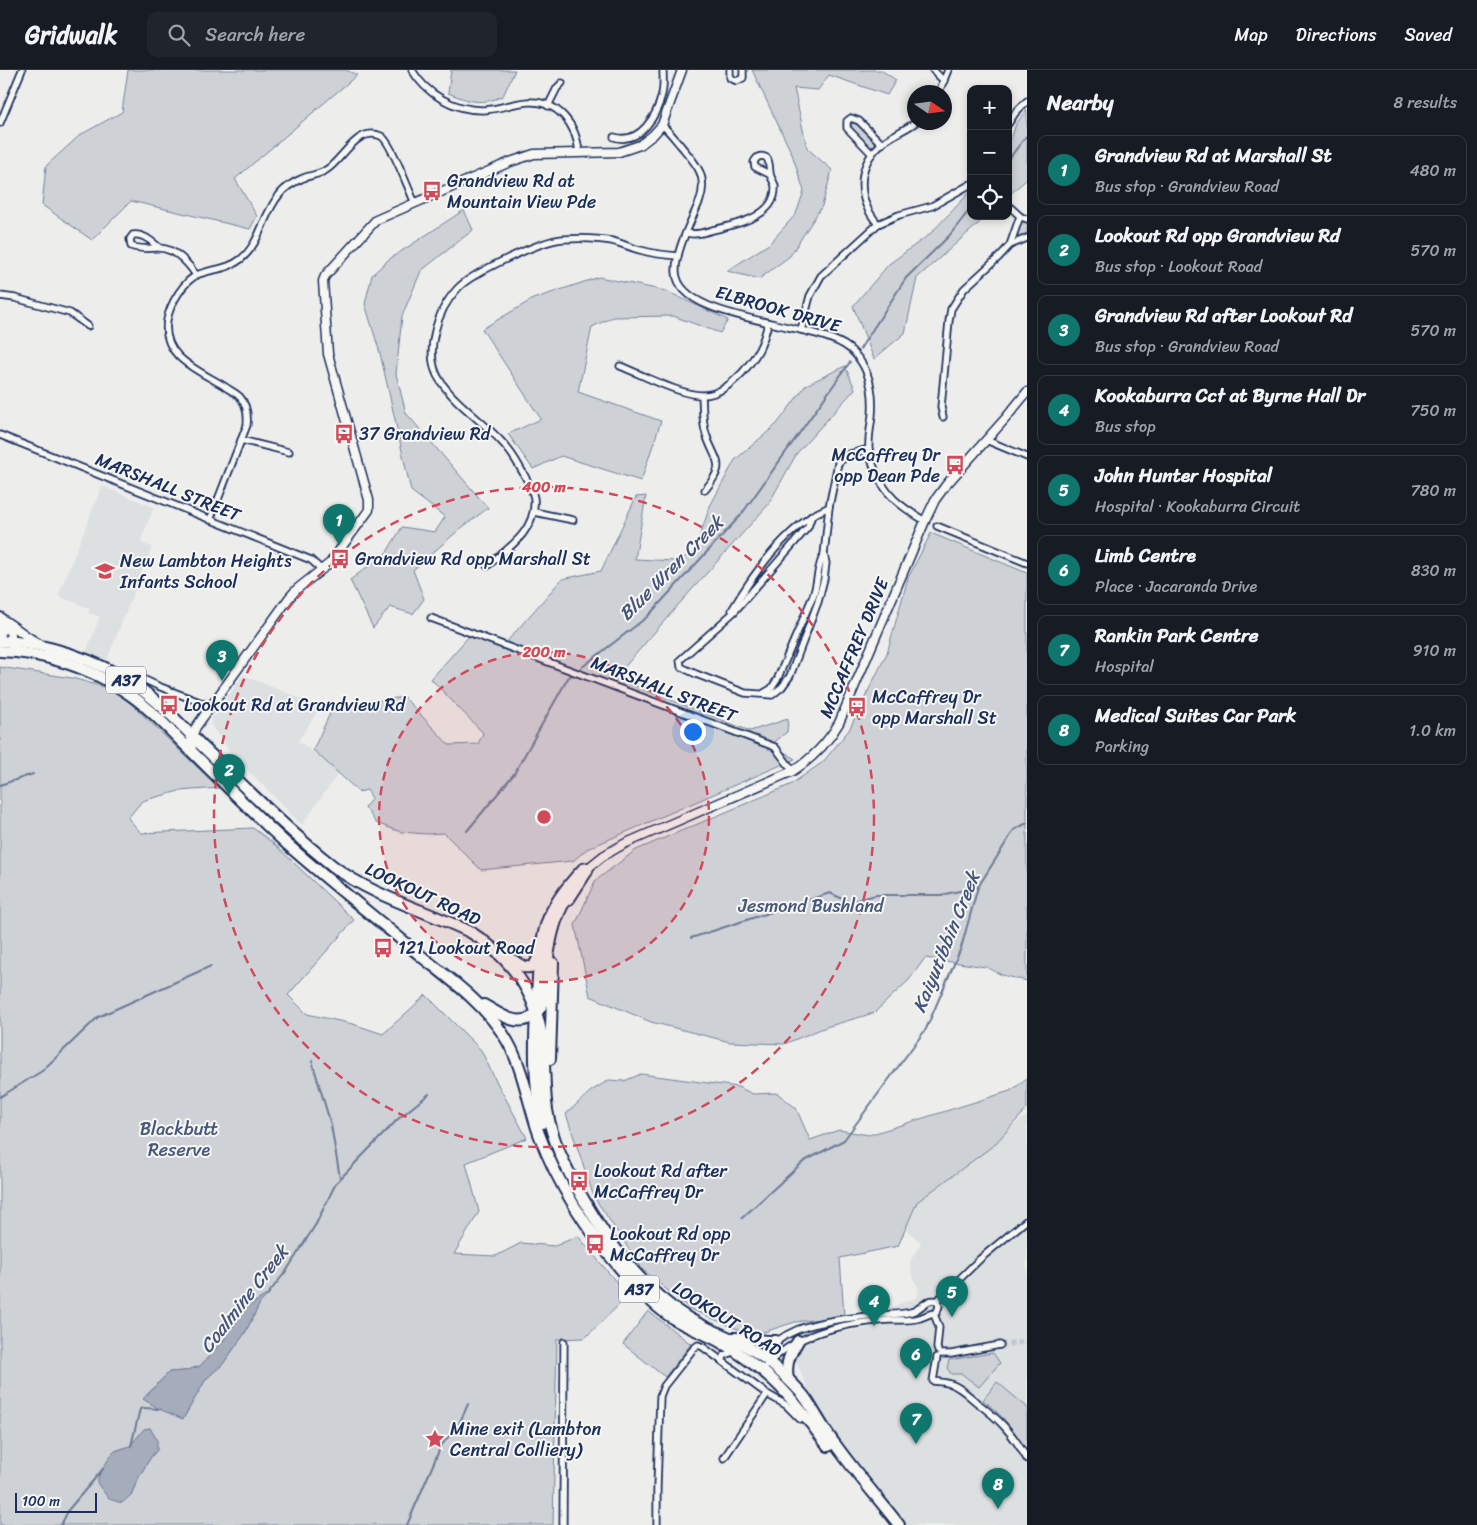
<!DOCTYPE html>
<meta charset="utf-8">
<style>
body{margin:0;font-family:Sriracha,sans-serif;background:#20242c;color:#f1f3f6}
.controls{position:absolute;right:15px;top:15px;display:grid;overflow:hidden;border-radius:10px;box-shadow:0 2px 8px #0003}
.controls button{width:45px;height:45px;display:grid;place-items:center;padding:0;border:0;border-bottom:1px solid #363941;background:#171b24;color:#f1f3f6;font:25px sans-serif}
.compass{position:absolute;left:907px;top:15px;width:45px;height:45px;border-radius:50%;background:#171b24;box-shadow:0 2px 8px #0003;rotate:103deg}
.scale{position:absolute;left:15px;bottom:12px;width:82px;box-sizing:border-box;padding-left:5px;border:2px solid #1b2f5e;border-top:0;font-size:14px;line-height:18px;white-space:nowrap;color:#1b2f5e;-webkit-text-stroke:4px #f6f6f2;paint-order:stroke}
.you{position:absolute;left:692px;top:661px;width:18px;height:18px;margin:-12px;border:4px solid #fff;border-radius:50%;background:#1a73e8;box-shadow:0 0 0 8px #1a73e833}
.badge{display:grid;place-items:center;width:32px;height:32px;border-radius:50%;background:#0f766e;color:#fff;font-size:16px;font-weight:700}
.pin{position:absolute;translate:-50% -41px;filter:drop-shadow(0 1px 2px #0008)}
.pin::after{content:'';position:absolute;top:26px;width:18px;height:15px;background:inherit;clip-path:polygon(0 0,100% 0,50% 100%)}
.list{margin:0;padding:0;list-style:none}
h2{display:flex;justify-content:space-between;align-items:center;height:65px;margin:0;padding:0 20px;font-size:21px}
h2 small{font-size:16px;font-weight:400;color:#9ea1a6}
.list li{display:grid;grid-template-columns:32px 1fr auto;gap:15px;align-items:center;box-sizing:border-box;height:70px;margin:0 10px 10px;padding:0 10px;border:1px solid #363941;border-radius:10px}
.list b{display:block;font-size:19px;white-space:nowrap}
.list p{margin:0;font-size:16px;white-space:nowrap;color:#9ea1a6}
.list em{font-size:16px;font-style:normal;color:#9ea1a6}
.icon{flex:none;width:28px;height:28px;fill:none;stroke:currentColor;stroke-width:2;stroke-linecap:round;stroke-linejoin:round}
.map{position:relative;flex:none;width:1027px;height:1455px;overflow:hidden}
header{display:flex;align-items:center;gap:30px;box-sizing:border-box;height:70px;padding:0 25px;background:#171b24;border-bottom:1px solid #363941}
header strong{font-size:24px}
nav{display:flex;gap:28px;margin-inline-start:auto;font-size:18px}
.search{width:350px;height:45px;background:#20242c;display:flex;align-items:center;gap:12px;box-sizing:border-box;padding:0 18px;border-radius:10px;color:#9ea1a6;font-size:19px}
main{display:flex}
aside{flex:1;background:#171b24}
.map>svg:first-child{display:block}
</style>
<header>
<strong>Gridwalk</strong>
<div class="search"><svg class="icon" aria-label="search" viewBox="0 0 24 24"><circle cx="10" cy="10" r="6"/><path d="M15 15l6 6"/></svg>Search here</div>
<nav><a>Map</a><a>Directions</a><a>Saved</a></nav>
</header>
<main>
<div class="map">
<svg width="1027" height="1455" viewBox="0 0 1027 1455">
<rect width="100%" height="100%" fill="#edeeec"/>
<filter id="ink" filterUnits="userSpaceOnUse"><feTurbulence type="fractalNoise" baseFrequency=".02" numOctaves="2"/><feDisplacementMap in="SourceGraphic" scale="10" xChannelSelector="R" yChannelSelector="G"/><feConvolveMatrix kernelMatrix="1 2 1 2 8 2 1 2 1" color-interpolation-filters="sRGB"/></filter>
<g filter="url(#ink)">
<!-- built -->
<g fill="#dde0e1">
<polygon points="102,416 154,437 140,472 152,477 107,590 86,582 100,547 88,543 90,539 58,526"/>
<polygon points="243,605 321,637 298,671 340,701 302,755 231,683 211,655 211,650"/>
<polygon points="1027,1045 1027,1455 907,1455 834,1363 821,1342 807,1317 796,1291 795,1285 801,1275 807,1272 842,1262 879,1256 873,1236 889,1238 917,1227 919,1220 912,1205 910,1191 921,1173 898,1151 867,1166"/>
</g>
<!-- green -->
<g fill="#ced2d7" stroke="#74809a" fill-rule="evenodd">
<polygon points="128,0 346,0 357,5 235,109 257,146 250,159 131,131 92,170 42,135 46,96 80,65 122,42"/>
<path d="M451,0h64l-12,26c-22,10 -34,5 -55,-3z"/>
<polygon points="752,0 881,0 896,10 887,25 829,5 818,20 794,18 807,78 832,100 822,136 790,186 759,209 727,201 769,174 796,144 804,121 792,84"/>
<polygon points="1027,40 1027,109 1008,126 1008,78 1016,54"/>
<path d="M853,53l4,1 17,18 2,3 -2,2c-7,0 -21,-15 -23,-22z"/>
<polygon points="971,121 971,146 987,146 917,208 905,263 874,289 853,236 889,194 930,164"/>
<polygon points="464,140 473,160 421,201 402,246 396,304 406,343 488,438 460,459 413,500 424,529 413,544 390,537 373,558 350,510 387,482 402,457 435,462 445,447 411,421 380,283 365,234 372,205 388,190"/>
<polygon points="1023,151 1027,153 1027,163 1017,167 1021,152"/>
<polygon points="599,207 666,221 728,250 720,263 673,246 613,247 592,257 578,322 661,351 641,411 561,386 533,399 508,364 541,349 482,259 533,229"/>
<polygon points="845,296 855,319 797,383 768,435 679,534 615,608 750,661 788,649 787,662 772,674 795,689 587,779 573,791 481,800 444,763 426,764 401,762 376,753 365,737 372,728 367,720 359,722 313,680 333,637 404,627 449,675 478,674 483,663 431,609 470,565 503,576 562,509 601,501 636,427 646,426 635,489 676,491 694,483 710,436 735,390 777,354 806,315"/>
<polygon points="931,463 1027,503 1027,911 1002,905 986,897 925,888 909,910 874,943 826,957 784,974 730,972 651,952 590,926 575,855 595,811 636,780 790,715 823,692 849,660 887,583 908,508"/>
<path d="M0,597l72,11 46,13 101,97 -40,3 -37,10 -14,17 13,15 112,-5 20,15 81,77 -66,75 19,19 46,10 30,10 43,-39 55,55 13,27 33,61 -61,25 13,49 -25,42 42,2 25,-13 34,3 23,-10 50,60 -43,42 -28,1 -4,186h-553zM268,1225l-8,8 -15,30 -22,31 -17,15 -23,40 -40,-20 26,-27 15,-1 16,-5 24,-26 21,-32zM150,1358l7,22c-12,13 -19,29 -26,45l-16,-44 15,-5 15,-17z"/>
<polygon points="641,1004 738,1017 753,1024 777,1023 796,1038 810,1070 839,1060 869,1065 1010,1021 1027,1009 1027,1039 994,1075 917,1132 898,1176 840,1188 844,1246 795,1252 764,1262 742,1261 690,1239 643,1200 594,1127 566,1044 591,1021 609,1010 624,1011"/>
<polygon points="648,1241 691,1274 665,1307 623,1274"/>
<polygon points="993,1283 1000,1293 979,1317 962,1304 951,1304 947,1298 949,1290"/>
<path d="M997,1312l30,25v45c-12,-22 -25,-37 -44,-52z"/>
</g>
<!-- water -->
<g fill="#a5acbc" stroke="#6e7a96">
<polygon points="270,1223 260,1233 245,1263 223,1294 206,1309 183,1349 159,1339 143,1329 169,1302 184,1301 200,1296 224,1270 245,1238"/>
<polygon points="150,1358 157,1370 157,1380 151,1387 138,1408 131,1425 122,1433 109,1429 97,1413 100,1402 112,1384 115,1381 130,1376 144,1359"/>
</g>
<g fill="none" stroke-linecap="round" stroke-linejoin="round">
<!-- stream -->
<g stroke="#6e7a96" stroke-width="2">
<polyline points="1008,90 1027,65"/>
<polyline points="860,279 906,208 949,166 971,138"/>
<polyline points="0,715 33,704"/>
<polyline points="467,761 514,704 568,608 647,547 741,445 850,292"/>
<polyline points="691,868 830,823 849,832 876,825 941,825 978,817"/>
<polyline points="312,991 331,1055 340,1108"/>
<polyline points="0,1027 42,1001 98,947 211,896"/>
<polyline points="742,1148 803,1092 844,1070 926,959 961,878 978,817 1014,760 1027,753"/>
<polyline points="268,1224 287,1200 316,1154 336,1113 398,1049 429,1024"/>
<polyline points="131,1376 140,1339 144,1338 160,1339"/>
<polyline points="61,1455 69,1439 103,1399"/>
<polyline points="407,1455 441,1376 460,1352 468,1334"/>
</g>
<!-- street-tunnel -->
<polyline stroke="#c3c8d0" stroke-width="5.5" stroke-dasharray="5.5 3" stroke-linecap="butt" points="1000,1275 1027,1271"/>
<defs>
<g id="street">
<path d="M412,0c14,24 42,40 70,40 16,0 30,-7 46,-8 30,-2 49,23 51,51"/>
<polyline points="730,0 730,8 737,11 743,8 743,0"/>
<polyline points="933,0 944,11"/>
<polyline points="939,22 948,0"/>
<polyline points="548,36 557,18 562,13"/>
<polyline points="0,53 22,0"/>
<polyline points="1008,54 1016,42 1027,31"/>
<path d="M662,55c7,6 13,14 19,21 15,18 27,29 19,54 -8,20 -25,51 -24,72 3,51 140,48 174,77 19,17 24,41 22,66 -1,11 -4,23 -3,34 0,6 3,13 5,18 10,28 26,39 51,54"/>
<path d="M614,67c26,8 43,-21 48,-43 2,-8 1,-16 1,-24"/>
<polyline points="872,84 847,58 847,51 851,48 859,51 882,74"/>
<polyline points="1010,137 1021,147"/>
<path d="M878,154c-21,-24 -22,-57 2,-79 10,-9 25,-15 36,-23"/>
<path d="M687,163c10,3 20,-2 30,-4 21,-5 59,-13 58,-42 0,-5 -5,-9 -5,-14 -1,-6 0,-10 -3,-15 -6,-3 -10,-2 -13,4l1,5 14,7"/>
<polyline points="1010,175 1027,168"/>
<path d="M160,178c-8,-6 -17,-15 -27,-13l-3,4 1,7c9,4 18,2 27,2 17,0 30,15 38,27"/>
<polyline points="0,226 15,228 70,243 88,256"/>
<polyline points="801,260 810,226 821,206 878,154 899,145 932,136 971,114"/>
<path d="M620,296c21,8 62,30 83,29 16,0 29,-12 39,-22 15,-17 21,-28 26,-50"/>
<path d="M702,326c1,12 0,26 4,38 9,29 22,28 -1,56"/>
<polyline points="943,347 941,337 949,251 951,239 964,219 999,187 1010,175 1019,149 1021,147 1027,149"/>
<polyline points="0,365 311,490 322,500"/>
<polyline points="241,370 289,382"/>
<polyline points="986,370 1027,387"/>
<polyline points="534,442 573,450"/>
<polyline points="812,445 808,457 734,542 680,590 681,597 696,604 745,623 772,625 782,617 790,606 818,532 824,509 826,493 824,485 829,437 838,393 849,384 869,379"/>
<path d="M210,450l37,-95c1,-10 0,-20 -7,-28 -5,-5 -11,-7 -16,-11 -26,-16 -63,-29 -57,-66 3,-16 17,-40 32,-46 14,-5 30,-5 42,-15 20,-16 22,-46 39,-65 5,-6 14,-12 21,-15 8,-4 18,-4 25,-9 16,-9 31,-45 55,-34 10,5 28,55 34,67"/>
<polyline points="937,456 1027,493"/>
<path d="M487,496c22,-18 50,-36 47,-68 -2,-10 -7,-18 -12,-27 -6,-11 -13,-22 -22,-31 -19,-20 -43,-35 -59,-58 -19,-27 -4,-72 17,-94 14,-15 84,-48 105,-49 16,-1 33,-1 49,2 9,2 19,7 28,9 13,4 25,5 38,6"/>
<path d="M732,540c20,-34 47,-72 80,-94 5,-4 12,-6 17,-9"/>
<polyline points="431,548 775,677 793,701"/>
<polyline points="139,607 158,616 210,636"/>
<path d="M764,623l7,-4 6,-9 36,-84c5,-12 4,-32 11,-41"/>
<polyline points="937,1231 981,1188 1027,1150"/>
<polyline points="934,1244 939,1257 937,1278 938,1281"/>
<polyline points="941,1284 951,1284 1000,1275"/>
<path d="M937,1287l-4,24c7,1 14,1 20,4 8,3 15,10 22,16 24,18 37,31 52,58"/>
<path d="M761,1288c20,-28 49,-34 81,-39 11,-1 22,-3 34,-4 11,-1 24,0 35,-3 10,-2 16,-15 26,-11"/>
<polyline points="722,1290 725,1285 735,1281"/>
<path d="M763,1300c29,-37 81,-47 126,-50 10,0 20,1 31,-2 3,-1 7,-3 10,-4 3,-1 5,-1 7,-2l2,-6 -2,-5"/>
<polyline points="724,1388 767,1324"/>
<polyline points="563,1455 564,1272"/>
<polyline points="657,1455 657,1418 660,1326 664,1316 694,1278 698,1275 703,1277 767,1324 786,1335 800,1349"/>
</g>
<g id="secondary">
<path d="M0,548c14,7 24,18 38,25"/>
<polyline points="3,551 11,564 12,577"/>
<polyline points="192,682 191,669 196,657 289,528 297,519 330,493 369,440 369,430 328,284 323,211 325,206 376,150 510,92 534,84 619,82 640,75 653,65 662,55 682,0"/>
<path d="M588,798l15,-12 21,-12 169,-73c20,-13 34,-27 46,-48l86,-202 10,-21 11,-15 59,-66 22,-27"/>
</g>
<g id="highway">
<polyline points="0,564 3,555 0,548"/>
<path d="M0,571c44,1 98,19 135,44 25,17 46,40 67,61 43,41 85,84 131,120 42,32 93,44 139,67 42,27 68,66 71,116 2,20 1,41 4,61 5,31 19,58 34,85 26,46 61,95 107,123 15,9 32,15 48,23 15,7 29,17 41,28 10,9 21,19 29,30 10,15 18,31 29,45 20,28 43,54 64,81"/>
<path d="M0,581c43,1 88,16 123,39 24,15 43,36 63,56 34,33 67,67 102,99 43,38 89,74 133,111 29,23 61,46 82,78 20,30 24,66 36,100 19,52 51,100 87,141 14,16 30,33 48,44 16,10 33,15 48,24 11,6 21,13 30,20 32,22 53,53 76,83"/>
<polyline points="569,829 587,801"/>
<path d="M508,888c10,3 14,13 26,8l5,-10"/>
<path d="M484,935c14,8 33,23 49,11 5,-4 9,-9 10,-15 4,-16 3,-34 6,-50 3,-21 9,-41 21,-58"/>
<polyline points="550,989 553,893"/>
<path d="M542,1053c-9,-44 -8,-82 -5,-125 1,-25 2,-52 10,-76 7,-20 21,-37 36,-53l5,-1"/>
<path d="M731,1268c16,-1 30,4 45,3"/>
<path d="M788,1309c-3,-16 2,-25 10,-38"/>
</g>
</defs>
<!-- street casing -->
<use href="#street" stroke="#1b2f5e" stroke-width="9"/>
<!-- secondary casing -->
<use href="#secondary" stroke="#1b2f5e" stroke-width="11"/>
<!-- highway casing -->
<use href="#highway" stroke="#1b2f5e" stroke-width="14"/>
<!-- street -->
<use href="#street" stroke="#f6f6f2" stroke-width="5.5"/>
<!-- secondary -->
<use href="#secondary" stroke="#f6f6f2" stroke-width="8"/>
<!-- highway -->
<use href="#highway" stroke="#f6f6f2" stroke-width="10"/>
</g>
</g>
<!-- distance rings -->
<circle cx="544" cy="747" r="165" fill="#d1495b" fill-opacity=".12"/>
<g fill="none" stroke="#d1495b" stroke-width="2.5" stroke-dasharray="9 6">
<circle cx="544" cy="747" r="165"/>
<circle cx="544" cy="747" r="330"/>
</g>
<!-- icons -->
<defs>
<symbol id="bus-bare" viewBox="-9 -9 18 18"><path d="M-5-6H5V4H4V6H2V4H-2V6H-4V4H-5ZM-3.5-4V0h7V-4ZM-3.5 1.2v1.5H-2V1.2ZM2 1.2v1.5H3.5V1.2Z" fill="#d1495b" stroke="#f6f6f2" stroke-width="2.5" paint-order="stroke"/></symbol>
<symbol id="school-bare" viewBox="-9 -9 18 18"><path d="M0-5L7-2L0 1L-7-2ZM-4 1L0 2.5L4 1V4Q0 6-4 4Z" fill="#d1495b" stroke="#f6f6f2" stroke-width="2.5" paint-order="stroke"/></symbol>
<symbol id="sight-bare" viewBox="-9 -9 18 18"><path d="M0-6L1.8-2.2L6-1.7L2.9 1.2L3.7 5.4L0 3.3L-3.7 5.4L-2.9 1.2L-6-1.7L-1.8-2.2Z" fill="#d1495b" stroke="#f6f6f2" stroke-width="2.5" paint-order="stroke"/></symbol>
</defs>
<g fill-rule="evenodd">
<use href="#bus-bare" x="418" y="107" width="28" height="28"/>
<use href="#bus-bare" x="330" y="350" width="28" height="28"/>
<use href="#bus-bare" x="941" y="381" width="28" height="28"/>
<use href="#bus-bare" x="326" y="475" width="28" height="28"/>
<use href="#school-bare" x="91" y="487" width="28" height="28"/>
<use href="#bus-bare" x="155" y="621" width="28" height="28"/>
<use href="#bus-bare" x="843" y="623" width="28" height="28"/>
<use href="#bus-bare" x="369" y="864" width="28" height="28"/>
<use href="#bus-bare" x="565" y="1097" width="28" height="28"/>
<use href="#bus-bare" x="581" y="1160" width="28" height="28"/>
<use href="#sight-bare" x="421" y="1355" width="28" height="28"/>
</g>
<g text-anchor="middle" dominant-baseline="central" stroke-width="4" stroke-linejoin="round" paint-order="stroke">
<!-- shield labels -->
<g fill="#f6f6f2" stroke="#5d6b8a" stroke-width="1">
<rect x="106" y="596.5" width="40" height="27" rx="4"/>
<rect x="619" y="1205.5" width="40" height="27" rx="4"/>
</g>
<g font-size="16" font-weight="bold" fill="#1b2f5e">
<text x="126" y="610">A37</text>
<text x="639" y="1219">A37</text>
</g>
<!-- poi labels -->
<g font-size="18" fill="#1b2f5e" stroke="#f6f6f2" text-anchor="start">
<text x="447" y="111">Grandview Rd at<tspan x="447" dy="21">Mountain View Pde</tspan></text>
<text x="359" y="364">37 Grandview Rd</text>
<text x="940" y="385" text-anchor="end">McCaffrey Dr<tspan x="940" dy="21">opp Dean Pde</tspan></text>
<text x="355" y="489">Grandview Rd opp Marshall St</text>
<text x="120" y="491">New Lambton Heights<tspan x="120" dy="21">Infants School</tspan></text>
<text x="872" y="627">McCaffrey Dr<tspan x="872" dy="21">opp Marshall St</tspan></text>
<text x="184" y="635">Lookout Rd at Grandview Rd</text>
<text x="398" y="878">121 Lookout Road</text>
<text x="594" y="1101">Lookout Rd after<tspan x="594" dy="21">McCaffrey Dr</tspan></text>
<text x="610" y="1164">Lookout Rd opp<tspan x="610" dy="21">McCaffrey Dr</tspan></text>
<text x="450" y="1359">Mine exit (Lambton<tspan x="450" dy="21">Central Colliery)</tspan></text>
</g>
<!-- street labels -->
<g font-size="18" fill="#1b2f5e" stroke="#f6f6f2">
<text transform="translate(778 239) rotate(16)">ELBROOK DRIVE</text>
<text transform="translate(168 417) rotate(22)">MARSHALL STREET</text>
<text transform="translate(854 578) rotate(-67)">MCCAFFREY DRIVE</text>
<text transform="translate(664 619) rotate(21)">MARSHALL STREET</text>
<text transform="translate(423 824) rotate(25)">LOOKOUT ROAD</text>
<text transform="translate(727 1249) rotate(32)">LOOKOUT ROAD</text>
</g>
<!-- park labels -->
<g font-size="18" fill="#48587c" stroke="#f6f6f2">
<text x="811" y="836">Jesmond Bushland</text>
<text x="179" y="1059">Blackbutt<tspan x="179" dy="21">Reserve</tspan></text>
</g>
<!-- water labels -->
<g font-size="19" font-style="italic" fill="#44547a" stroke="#f6f6f2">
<text transform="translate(671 498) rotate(-45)">Blue Wren Creek</text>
<text transform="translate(946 872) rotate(-68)">Kaiyutibbin Creek</text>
<text transform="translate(244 1229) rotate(-52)">Coalmine Creek</text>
</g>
</g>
<circle cx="544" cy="747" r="8" fill="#d1495b" stroke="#f6f6f2" stroke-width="2.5"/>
<g font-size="15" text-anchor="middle" font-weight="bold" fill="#d1495b" stroke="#f6f6f2" stroke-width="4" stroke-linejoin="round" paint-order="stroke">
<text x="544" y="422">400 m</text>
<text x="544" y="587">200 m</text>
</g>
</svg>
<div class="controls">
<button>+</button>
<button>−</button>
<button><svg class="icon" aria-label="locate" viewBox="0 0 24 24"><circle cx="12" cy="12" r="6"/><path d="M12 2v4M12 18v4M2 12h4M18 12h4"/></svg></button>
</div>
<svg class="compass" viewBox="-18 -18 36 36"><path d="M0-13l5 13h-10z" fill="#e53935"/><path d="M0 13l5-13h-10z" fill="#9ea1a6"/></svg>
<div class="scale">100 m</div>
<div class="you"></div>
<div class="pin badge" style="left:339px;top:475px">1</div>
<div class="pin badge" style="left:229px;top:725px">2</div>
<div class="pin badge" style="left:222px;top:611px">3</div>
<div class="pin badge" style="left:874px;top:1256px">4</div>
<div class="pin badge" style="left:952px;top:1247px">5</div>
<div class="pin badge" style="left:916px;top:1309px">6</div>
<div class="pin badge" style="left:916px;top:1374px">7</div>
<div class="pin badge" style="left:998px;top:1439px">8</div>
</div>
<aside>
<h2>Nearby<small>8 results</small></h2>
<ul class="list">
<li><span class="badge">1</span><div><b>Grandview Rd at Marshall St</b><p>Bus stop · Grandview Road</p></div><em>480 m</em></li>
<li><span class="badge">2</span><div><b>Lookout Rd opp Grandview Rd</b><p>Bus stop · Lookout Road</p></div><em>570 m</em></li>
<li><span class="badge">3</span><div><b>Grandview Rd after Lookout Rd</b><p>Bus stop · Grandview Road</p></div><em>570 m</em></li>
<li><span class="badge">4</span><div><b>Kookaburra Cct at Byrne Hall Dr</b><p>Bus stop</p></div><em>750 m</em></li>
<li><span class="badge">5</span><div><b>John Hunter Hospital</b><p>Hospital · Kookaburra Circuit</p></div><em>780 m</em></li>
<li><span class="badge">6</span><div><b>Limb Centre</b><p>Place · Jacaranda Drive</p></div><em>830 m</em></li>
<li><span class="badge">7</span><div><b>Rankin Park Centre</b><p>Hospital</p></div><em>910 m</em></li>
<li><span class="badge">8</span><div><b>Medical Suites Car Park</b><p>Parking</p></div><em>1.0 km</em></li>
</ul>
</aside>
</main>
